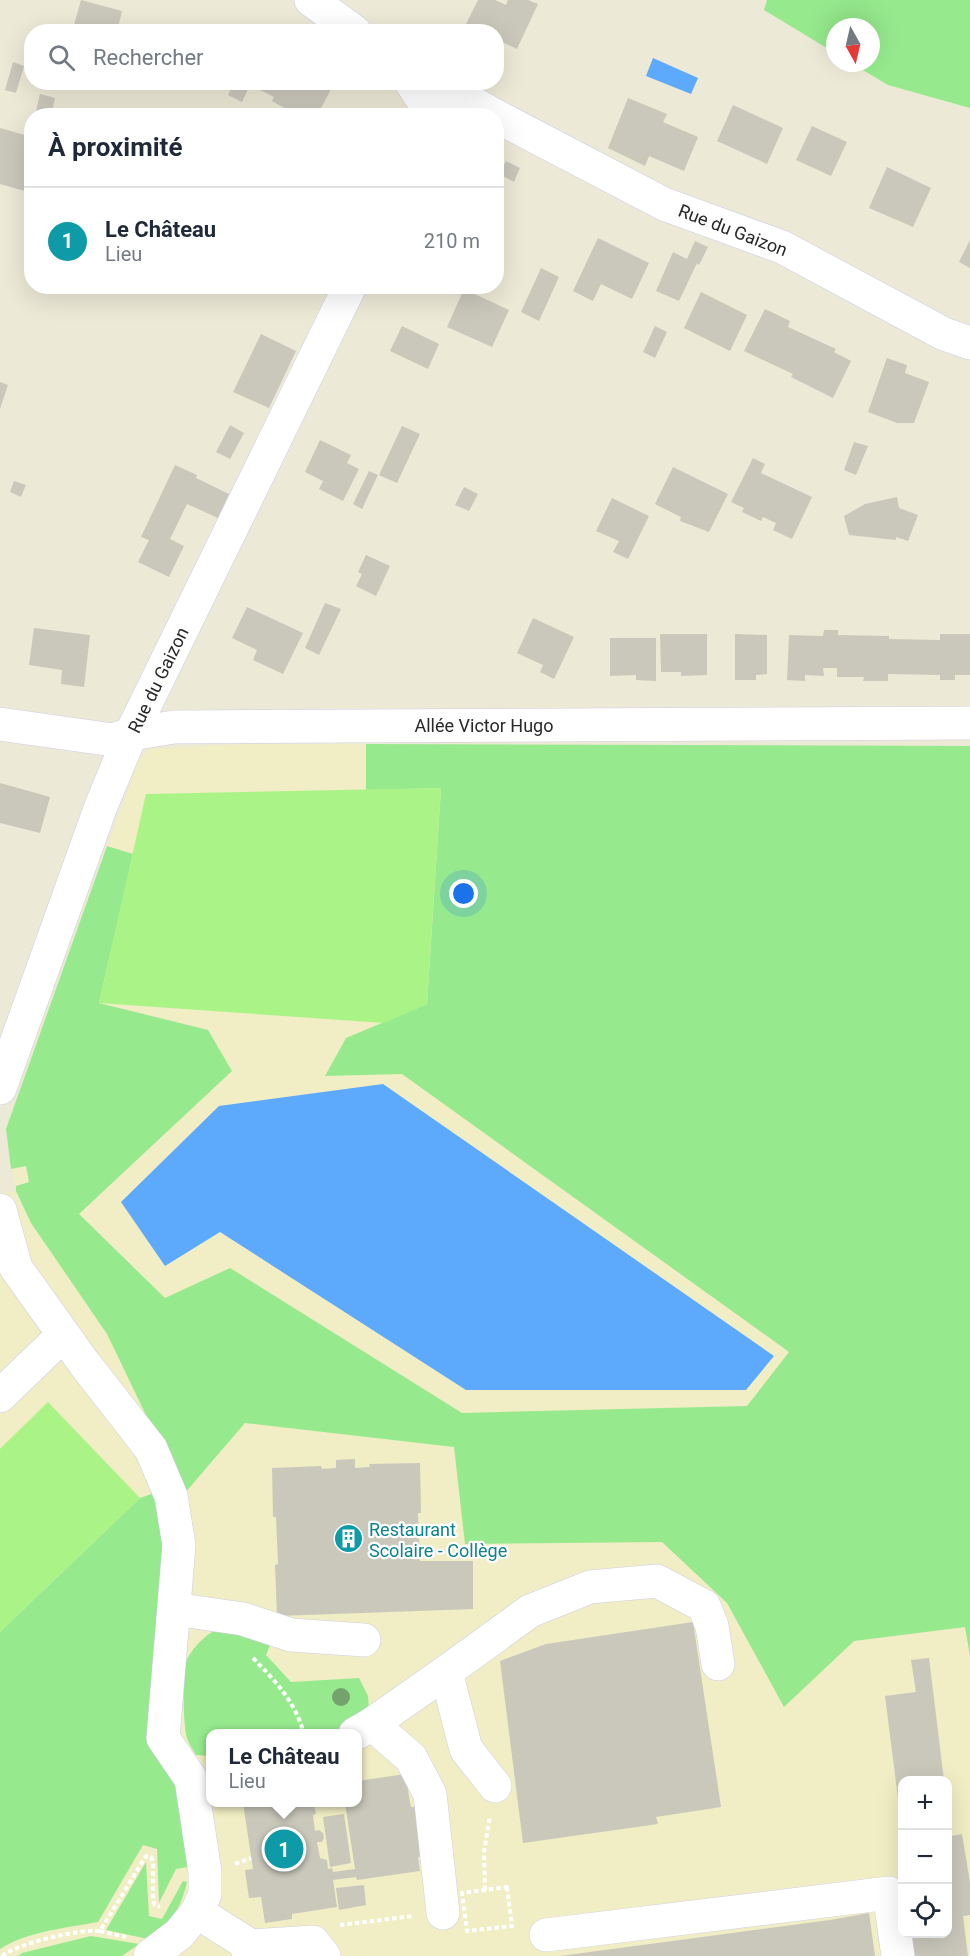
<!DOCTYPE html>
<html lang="fr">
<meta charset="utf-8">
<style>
body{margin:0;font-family:Roboto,sans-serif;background:#f2f2f3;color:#1f2937}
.controls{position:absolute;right:18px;bottom:18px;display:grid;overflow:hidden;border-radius:12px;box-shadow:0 6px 24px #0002}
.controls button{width:54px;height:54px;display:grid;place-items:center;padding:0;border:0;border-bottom:2px solid #e0e1e3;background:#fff;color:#1f2937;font:30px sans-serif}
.compass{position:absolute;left:826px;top:18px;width:54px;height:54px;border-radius:50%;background:#fff;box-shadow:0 6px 24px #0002;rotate:172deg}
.you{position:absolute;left:464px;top:894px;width:21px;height:21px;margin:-15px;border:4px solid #fff;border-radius:50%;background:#1a73e8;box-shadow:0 0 0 9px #1a73e833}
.badge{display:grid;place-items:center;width:39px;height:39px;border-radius:50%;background:#0b8043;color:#fff;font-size:20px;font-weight:700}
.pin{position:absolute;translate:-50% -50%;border:3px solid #fff;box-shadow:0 2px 6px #0006}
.popup{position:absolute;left:206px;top:1729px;width:156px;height:78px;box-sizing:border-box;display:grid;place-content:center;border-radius:12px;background:#fff;filter:drop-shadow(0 2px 4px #0005);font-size:20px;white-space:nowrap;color:#747a83}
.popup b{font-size:22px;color:#1f2937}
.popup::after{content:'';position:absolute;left:50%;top:100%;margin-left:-12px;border:12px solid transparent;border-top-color:#fff}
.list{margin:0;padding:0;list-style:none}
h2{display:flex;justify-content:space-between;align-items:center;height:78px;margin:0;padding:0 24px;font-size:26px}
h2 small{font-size:20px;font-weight:400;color:#747a83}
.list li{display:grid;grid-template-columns:39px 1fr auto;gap:18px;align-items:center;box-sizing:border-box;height:108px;padding:0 24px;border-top:2px solid #e0e1e3}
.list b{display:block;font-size:22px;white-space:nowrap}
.list p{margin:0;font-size:20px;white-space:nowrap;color:#747a83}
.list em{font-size:20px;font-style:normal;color:#747a83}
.icon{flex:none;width:33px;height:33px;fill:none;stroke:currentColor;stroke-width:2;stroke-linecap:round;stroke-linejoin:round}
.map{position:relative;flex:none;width:970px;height:1956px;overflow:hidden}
.search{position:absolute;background:#fff;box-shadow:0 6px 24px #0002;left:24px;top:24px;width:480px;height:66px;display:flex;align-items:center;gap:15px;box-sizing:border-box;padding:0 21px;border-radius:24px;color:#747a83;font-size:22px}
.panel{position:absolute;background:#fff;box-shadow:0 6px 24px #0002;left:24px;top:108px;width:480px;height:186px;border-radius:24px}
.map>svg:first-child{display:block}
</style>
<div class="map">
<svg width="970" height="1956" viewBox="0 0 970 1956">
<rect width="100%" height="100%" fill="#ede9d7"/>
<!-- education -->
<path fill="#f1edc4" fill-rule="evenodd" d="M244,744l726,2v1210h-970v-763l16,-2 -10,-62 133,-370 11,-10zM210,1734h148v68h-148zM902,1780h46v154h-46z"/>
<!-- green -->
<g fill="#96ea8d">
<polygon points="767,0 970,0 970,108 888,85 851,63 871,63 871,27 835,27 835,53 764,10"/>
<polygon points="366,744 970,746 970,1656 965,1627 854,1641 784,1707 727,1603 662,1542 465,1544 454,1447 245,1423 184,1494 107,1334 31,1223 16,1191 16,1186 29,1182 26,1166 11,1169 6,1129 107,846 133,854 99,1003 208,1030 232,1071 79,1214 165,1298 230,1268 462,1413 747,1406 789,1352 402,1074 325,1076 346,1038 427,1004 441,788 366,790"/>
<path d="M160,1491l17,295 11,52v29l-12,2 -17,34 -2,-54 -14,-4 -45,77c-32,6 -70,9 -98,27v-317l140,-134z"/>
<path d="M221,1627l50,16 -5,12 25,27 68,-4 9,18 1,15 -35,22 -124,1v22l-14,-1c-3,-5 -7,-11 -9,-17 -4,-12 -5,-67 0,-79 8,-14 19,-25 34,-32z"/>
<path d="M146,1862l3,54 13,3 21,-38 4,1c-7,29 -15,39 -39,57l-42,-9z"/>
<polygon points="91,1936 139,1944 122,1956 18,1956 22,1953"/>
</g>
<!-- pitch -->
<g fill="#aaf387">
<polygon points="441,788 427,1004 384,1023 99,1003 146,794"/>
<polygon points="48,1402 140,1498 0,1632 0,1449"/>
</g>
<!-- water -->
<g fill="#5daafc">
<polygon points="653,58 698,78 691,94 646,76"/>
<polygon points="383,1084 774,1356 746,1390 466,1390 220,1232 165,1266 121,1202 219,1106"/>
</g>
<!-- building -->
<g fill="#cac8bb">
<polygon points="81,0 122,11 117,32 72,32"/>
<polygon points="478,0 495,0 506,5 508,0 528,0 538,4 517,49 496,39 496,32 482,32 466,24"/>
<polygon points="13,62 24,66 16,93 5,90"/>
<polygon points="234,82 318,82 331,89 317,116 299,116 272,101 274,97 250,85 242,102 228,95"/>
<polygon points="40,94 55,98 51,116 35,116"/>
<polygon points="628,98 667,114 663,122 698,137 684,171 649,156 645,166 608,148"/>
<polygon points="733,105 783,128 767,164 717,141"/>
<polygon points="812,126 847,142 831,176 796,160"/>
<polygon points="0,128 32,137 32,193 0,184"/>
<polygon points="506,161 520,168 514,182 499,174"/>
<polygon points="887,167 931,188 913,227 869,208"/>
<polygon points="598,238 649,263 632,299 601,284 593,301 573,291"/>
<polygon points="970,240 970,268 959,262"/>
<polygon points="695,241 708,247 699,265 697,263 679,301 656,291 673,252 687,259"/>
<polygon points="541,268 559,277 539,321 521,312"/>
<polygon points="464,289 509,310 492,347 447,327"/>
<polygon points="701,292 747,315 730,351 684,328"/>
<polygon points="765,309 790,321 788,327 836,349 834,352 851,361 833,398 791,377 793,374 744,351"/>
<polygon points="402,326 439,344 428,369 390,351"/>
<polygon points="655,326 667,332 655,358 643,352"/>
<polygon points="261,334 296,351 269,408 233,392"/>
<polygon points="887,358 907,365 905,373 929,382 914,423 897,423 868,412"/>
<polygon points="0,382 8,385 0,409"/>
<polygon points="230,425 244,433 230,459 216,452"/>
<polygon points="402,426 420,434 397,483 379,475"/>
<polygon points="320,440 351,455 347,463 359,469 343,501 319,489 323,481 305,472"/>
<polygon points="854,442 868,446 856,475 844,470"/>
<polygon points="753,458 765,464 761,473 812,497 792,539 773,530 776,523 763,517 761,521 742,512 744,508 731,502"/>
<polygon points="175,465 197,475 196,478 229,494 218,518 187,504 170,539 184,546 169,577 138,562 149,540 141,537"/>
<polygon points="673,467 728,494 709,532 680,521 681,517 655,504"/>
<polygon points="369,471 378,475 362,509 353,504"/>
<polygon points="14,481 26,485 21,497 10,492"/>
<polygon points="464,487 478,494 469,511 455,505"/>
<polygon points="897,497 899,508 918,515 908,541 896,537 896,540 849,535 844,516 865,504"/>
<polygon points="612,498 649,516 628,559 613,552 619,541 596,531"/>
<polygon points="366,555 390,566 376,596 356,586 362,574 358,572"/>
<polygon points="325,603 341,609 319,655 305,648"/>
<polygon points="247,607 303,633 283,674 253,660 257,650 232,638"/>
<polygon points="533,618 574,637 554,679 540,672 543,665 517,653"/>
<polygon points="34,628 90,635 84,687 61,684 62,670 29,665"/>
<polygon points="824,630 838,630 838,635 889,636 889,639 940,640 940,634 970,634 970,675 955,675 955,680 940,680 940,675 888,674 888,681 863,681 864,677 837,677 837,668 823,668 824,676 805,675 805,681 787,680 789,635 823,636"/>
<polygon points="660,634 707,634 707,675 681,676 681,672 661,672"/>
<polygon points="735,634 767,635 767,674 756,675 756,680 735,680"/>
<polygon points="610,638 656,638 656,681 636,680 636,675 610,676"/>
<polygon points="0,783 50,797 40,833 0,823"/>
<polygon points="355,1459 355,1468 370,1467 369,1464 420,1463 421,1513 418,1513 420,1561 473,1561 473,1609 277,1616 275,1565 278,1564 276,1517 273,1517 272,1468 321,1466 322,1469 336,1468 336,1460"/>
<polygon points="693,1622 721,1807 656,1817 658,1824 523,1843 500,1661 546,1644"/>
<polygon points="929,1658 944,1780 902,1780 901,1822 885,1696 916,1692 911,1660"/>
<polygon points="405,1774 411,1807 422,1805 429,1855 418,1857 420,1871 357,1880 356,1877 333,1880 337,1907 292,1914 292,1919 265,1923 261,1897 249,1898 245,1870 253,1869 243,1803 314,1803 316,1814 313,1815 315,1831 319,1830 323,1833 324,1838 322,1842 317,1842 320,1858 327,1860 328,1869 332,1868 333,1872 355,1869 345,1803 358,1802 358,1781"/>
<polygon points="344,1814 351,1863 330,1867 323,1817"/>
<polygon points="948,1818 951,1836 962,1834 970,1882 970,1915 963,1916 968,1956 913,1956 911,1934 948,1934"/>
<polygon points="364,1885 366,1905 339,1910 336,1888"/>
<polygon points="869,1913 875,1956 560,1956 830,1920"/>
</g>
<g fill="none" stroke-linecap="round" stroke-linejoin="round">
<defs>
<g id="minor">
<polyline points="311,0 355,32"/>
<polyline points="411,82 424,102 434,106"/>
<polyline points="434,106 466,99 496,116"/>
<polyline points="496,116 664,204 782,247 944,334 970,343"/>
<polyline points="0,724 113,740 131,734 174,727 970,723"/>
<polyline points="0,1088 101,806 131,734 350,286"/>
<polyline points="0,1210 16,1268 84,1363 151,1449 171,1496 179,1545 163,1738 191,1779 205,1872 205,1894 197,1912 179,1934 150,1956"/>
<polyline points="0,1396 63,1335"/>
<polyline points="174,1609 243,1619 291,1635 364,1640"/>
<polyline points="446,1672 466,1749 495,1786"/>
<polyline points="372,1724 411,1758 430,1794 443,1913"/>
<polyline points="355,1734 372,1724 446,1672 530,1611 590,1587 657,1581 704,1606 712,1626 718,1664"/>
<polyline points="197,1912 251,1946 248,1956"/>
<polyline points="546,1935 889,1893 898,1956"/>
<polyline points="251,1946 313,1942 324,1956"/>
</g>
</defs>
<!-- minor casing -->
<use href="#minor" stroke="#cecde3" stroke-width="34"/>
<!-- path -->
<g stroke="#fff" stroke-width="4" stroke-dasharray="4.5 3" stroke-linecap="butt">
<path d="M253,1658c23,24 42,43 51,76"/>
<polyline points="235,1864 251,1858"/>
<polygon points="507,1887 512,1926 467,1931 462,1893"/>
<polyline points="485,1890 484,1852 490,1816"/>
<polyline points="340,1925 413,1916"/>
<polyline points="100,1931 126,1937"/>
<path d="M2,1956c17,-13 76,-27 98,-25l46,-75 5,1 2,4v40l2,4 5,2"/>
</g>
<!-- minor -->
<use href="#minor" stroke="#fff" stroke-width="33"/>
</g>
<!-- trees -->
<circle fill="#74a46c" cx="341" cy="1697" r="9"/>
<!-- icons -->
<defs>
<symbol id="building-disc" viewBox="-11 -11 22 22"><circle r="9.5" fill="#0f9aa8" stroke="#fff"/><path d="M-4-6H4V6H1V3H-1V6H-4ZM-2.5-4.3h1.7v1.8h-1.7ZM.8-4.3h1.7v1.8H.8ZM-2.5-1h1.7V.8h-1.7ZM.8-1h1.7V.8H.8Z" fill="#fff"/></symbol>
</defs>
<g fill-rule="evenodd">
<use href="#building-disc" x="332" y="1522" width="33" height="33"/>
</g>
<g text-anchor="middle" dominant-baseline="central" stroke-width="4.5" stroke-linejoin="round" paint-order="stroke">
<!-- street labels -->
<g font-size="18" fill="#282828" stroke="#fff">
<text transform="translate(733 230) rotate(21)">Rue du Gaizon</text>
<text transform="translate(158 680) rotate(-64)">Rue du Gaizon</text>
<text x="484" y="725">Allée Victor Hugo</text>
</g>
<!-- culture labels -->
<g font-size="18" fill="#0d838f" stroke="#fff" text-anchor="start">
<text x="369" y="1529">Restaurant<tspan x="369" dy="21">Scolaire - Collège</tspan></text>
</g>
</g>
</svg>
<div class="controls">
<button>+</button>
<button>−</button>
<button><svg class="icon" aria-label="locate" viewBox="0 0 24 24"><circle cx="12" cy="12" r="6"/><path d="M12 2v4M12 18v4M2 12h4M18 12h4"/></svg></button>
</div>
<svg class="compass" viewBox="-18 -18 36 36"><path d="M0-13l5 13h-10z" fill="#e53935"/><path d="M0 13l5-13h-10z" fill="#747a83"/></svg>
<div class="you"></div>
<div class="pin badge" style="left:284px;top:1849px;background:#0f9aa8">1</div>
<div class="popup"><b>Le Château</b>Lieu</div>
<div class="search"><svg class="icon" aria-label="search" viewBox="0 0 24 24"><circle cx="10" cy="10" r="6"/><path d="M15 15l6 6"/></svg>Rechercher</div>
<section class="panel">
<h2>À proximité<small></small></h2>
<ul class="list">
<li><span class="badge" style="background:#0f9aa8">1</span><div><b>Le Château</b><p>Lieu</p></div><em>210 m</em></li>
</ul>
</section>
</div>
